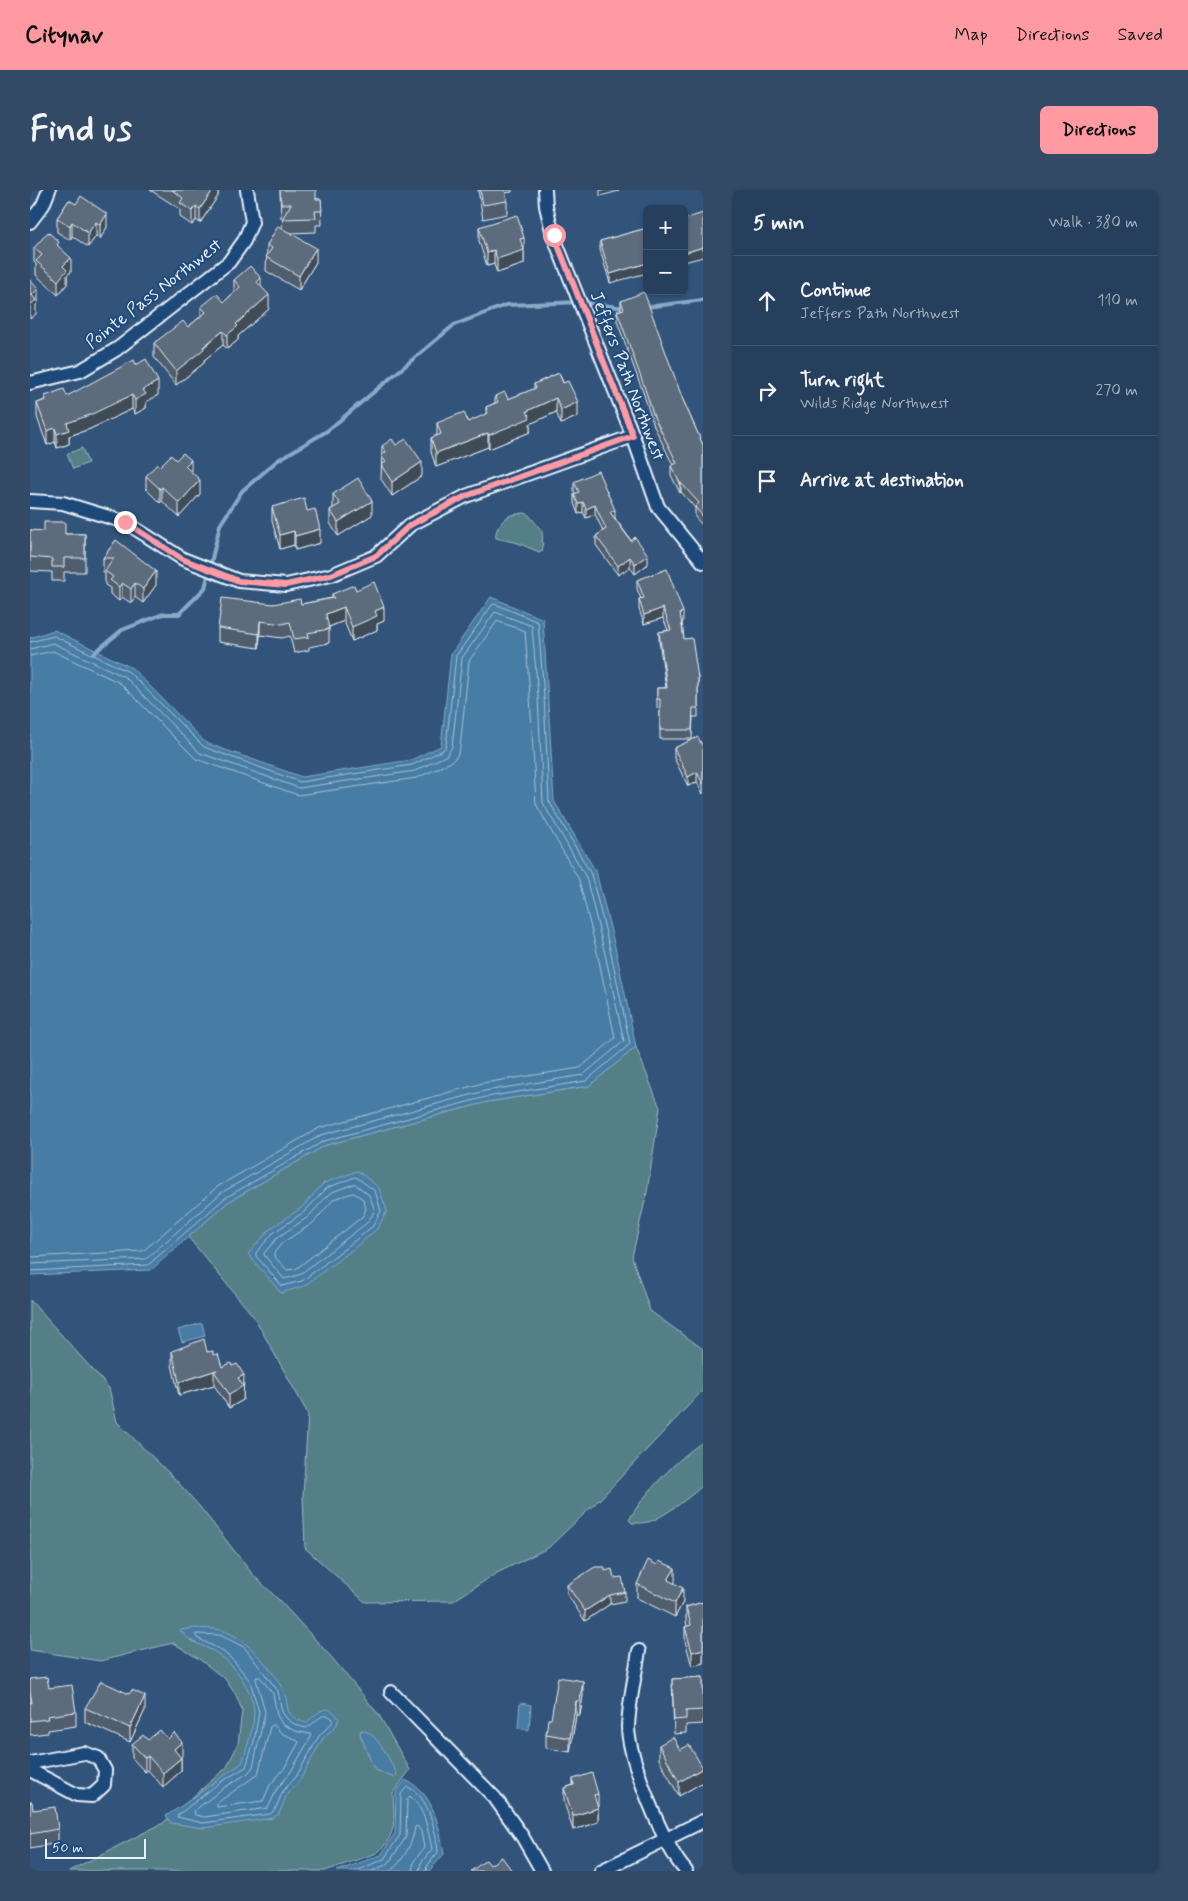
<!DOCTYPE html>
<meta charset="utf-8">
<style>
body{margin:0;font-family:Mynerve,sans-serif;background:#324a65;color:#f1f3f6}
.controls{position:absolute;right:15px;top:15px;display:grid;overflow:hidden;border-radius:8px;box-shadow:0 1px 4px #0004}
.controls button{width:45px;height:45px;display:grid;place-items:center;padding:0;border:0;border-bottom:1px solid #425872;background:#263f5c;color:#f1f3f6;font:25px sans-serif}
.scale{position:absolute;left:15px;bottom:12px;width:101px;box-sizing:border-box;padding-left:5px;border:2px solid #e8f1f8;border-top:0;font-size:14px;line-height:18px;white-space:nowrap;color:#e8f1f8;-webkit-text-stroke:4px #1f4a7a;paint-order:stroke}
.stop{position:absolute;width:15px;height:15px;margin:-11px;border:4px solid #ff9aa2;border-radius:50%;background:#fff}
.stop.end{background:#ff9aa2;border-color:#fff;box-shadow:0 1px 5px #0008}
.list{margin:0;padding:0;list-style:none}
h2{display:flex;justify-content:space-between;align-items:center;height:65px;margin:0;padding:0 20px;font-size:21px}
h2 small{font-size:16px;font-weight:400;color:#a4afbb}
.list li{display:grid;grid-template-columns:32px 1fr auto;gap:15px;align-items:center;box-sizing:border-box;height:90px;padding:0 20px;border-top:1px solid #425872}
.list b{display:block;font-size:19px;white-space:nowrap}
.list p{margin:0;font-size:16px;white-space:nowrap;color:#a4afbb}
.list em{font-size:16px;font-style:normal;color:#a4afbb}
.icon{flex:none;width:28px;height:28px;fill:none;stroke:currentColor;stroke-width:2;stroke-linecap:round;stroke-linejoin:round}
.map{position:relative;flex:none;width:673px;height:1681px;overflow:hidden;border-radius:8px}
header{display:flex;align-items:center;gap:30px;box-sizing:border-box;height:70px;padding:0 25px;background:#ff9aa2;color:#111}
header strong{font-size:24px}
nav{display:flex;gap:28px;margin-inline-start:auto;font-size:18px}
.intro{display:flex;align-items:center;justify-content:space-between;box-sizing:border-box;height:120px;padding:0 30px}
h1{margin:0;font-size:35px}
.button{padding:12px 22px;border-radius:8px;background:#ff9aa2;color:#111;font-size:18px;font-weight:700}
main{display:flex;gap:30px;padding:0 30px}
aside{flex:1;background:#263f5c;border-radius:8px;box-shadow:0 1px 4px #0004}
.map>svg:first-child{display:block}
</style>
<header>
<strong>Citynav</strong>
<nav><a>Map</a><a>Directions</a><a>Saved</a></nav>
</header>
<div class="intro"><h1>Find us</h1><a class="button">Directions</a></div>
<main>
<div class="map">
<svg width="673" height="1681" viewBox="0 0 673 1681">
<rect width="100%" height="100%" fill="#32547b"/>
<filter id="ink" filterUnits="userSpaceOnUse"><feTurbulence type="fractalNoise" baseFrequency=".02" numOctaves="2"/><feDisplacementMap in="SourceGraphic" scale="10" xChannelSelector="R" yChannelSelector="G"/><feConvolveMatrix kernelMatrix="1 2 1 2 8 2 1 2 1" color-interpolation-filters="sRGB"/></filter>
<g filter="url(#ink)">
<!-- green -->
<g fill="#557f87" stroke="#9eb8c0">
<polygon points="52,258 58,273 43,279 37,264"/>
<path d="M494,323l4,1 14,17 1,19 -4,2 -21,-9 -22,-5c-2,-9 7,-19 15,-23 4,-1 9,-1 13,-2z"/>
<polygon points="606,857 630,918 617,1002 602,1067 620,1121 673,1159 673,1200 571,1308 518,1358 467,1383 423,1411 335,1412 275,1358 273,1306 278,1224 224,1127 158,1047 198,1012 296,955 457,912 559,896"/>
<path d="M0,1110l79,88 8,34 59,58 24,27 54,69 26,25 53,58 46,56 31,55 -17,23c1,23 5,43 -16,60l-52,18h-256l94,-48 64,-56 11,-23 4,-34 -6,-15 -11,-16 -26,-20 -26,-16 -73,18 -70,-11z"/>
<path d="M673,1252l-1,44c-9,9 -41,33 -54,36 -5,1 -11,1 -16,1l-3,-3c15,-27 49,-62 74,-78z"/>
</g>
<!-- water -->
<g fill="#477ca4" stroke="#87abc6">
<polygon points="461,407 513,429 524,611 566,682 586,761 606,857 559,896 457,912 296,955 198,1012 121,1080 0,1085 0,448 24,440 102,478 176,553 272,587 381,570 411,556 421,464"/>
<polygon points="328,981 349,998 357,1021 347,1039 322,1060 274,1096 251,1103 218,1064 240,1039 271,1018 294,993"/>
<polygon points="172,1133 175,1146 152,1152 148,1140"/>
<path d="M164,1438c8,1 19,0 27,2 23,6 50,37 61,58 10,18 -2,27 24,35 12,-10 21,-23 33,-4l-3,7 -13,12 -23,42 -13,14 -8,20 -6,4 -70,10 -32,-5 -5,-7c26,-16 50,-36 76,-53 4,-12 13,-40 12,-52 -2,-22 -18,-45 -36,-57 -14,-10 -27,-9 -38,-24z"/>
<polygon points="490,1513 501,1515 499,1540 488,1538"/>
<path d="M331,1540c16,1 29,32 36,44l-3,4 -20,-9 -14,-35z"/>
<path d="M375,1590c29,12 34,46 39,74l-15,17h-92l44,-16 14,-22 1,-41z"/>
</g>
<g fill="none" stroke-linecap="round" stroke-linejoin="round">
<!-- shore -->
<g stroke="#a8c2d6" stroke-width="1">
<polyline points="0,452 24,446 99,482 174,557 270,592 382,575 413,560 416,556 426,466 462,415 465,414 508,432 514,506 519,611 561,684 581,763 600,854 556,891 456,907 294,951 195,1008 118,1075 0,1081"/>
<polyline points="0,459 23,453 95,487 170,563 269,598 385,581 417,565 422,557 432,468 465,422 502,436 508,506 513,613 556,687 575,764 594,851 553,885 455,901 291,945 191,1003 116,1069 0,1074"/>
<polyline points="0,466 23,461 90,493 166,569 268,605 387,588 421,572 427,566 430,558 439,471 467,431 495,441 500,506 506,614 549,690 568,766 585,848 550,878 453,893 289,938 187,997 113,1061 0,1067"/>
<polygon points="326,987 345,1001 351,1021 343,1036 318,1056 272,1091 252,1096 226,1066 226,1063 243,1043 274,1022 297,998"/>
<polygon points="325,994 339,1005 345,1020 338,1032 269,1085 254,1089 234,1065 234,1063 248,1047 278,1027 300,1003"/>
<polygon points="324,1003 333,1009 336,1019 332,1027 266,1079 257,1080 244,1066 244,1063 252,1053 283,1033 304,1009"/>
<path d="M166,1444l24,1 24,12 34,44 4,21 5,7 9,6 10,3c11,-5 16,-19 27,-9l-1,4 -13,13 -23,41 -13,14 -8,19 -5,4 -67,9 -26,-6 1,-2 41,-32 27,-16 8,-26 5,-29 -9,-31 -16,-20 -13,-11 -24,-12z"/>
<polygon points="227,1487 230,1487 243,1504 247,1525 252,1534 265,1541 280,1544 281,1547 260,1583 247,1599 238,1618 174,1627 165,1625 164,1621 192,1599 218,1583 223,1577 235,1522 226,1489"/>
<polygon points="244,1535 251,1543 267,1550 269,1552 254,1579 240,1595 233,1611 187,1617 187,1613 228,1584 240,1537"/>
<path d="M326,1681l28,-12 16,-24 1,-41 6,-7c22,7 29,46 31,65l-11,14 -1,5"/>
<path d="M342,1681l16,-7 18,-27 1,-38 3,-3c15,12 18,35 22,53l-11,14 -2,8"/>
<path d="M361,1681c12,-10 22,-28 24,-44l2,-1 4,5 3,17 -10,13 -2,10"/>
</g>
<!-- stream -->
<g stroke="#87abc6" stroke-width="4">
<polyline points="616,117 673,110"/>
<polyline points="64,463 92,440 133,424 149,424 175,398 190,335 212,301 248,270 297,241 424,135 476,115 552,112 594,118"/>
</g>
<defs>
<g id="street">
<polyline points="515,0 516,16 523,45 603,246 628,317 673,372"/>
<polyline points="0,32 13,15 19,0"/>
<polyline points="0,193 50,181 87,159 199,72 214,51 222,32 217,0"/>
<polyline points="0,311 33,313 95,332 153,369 209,391 256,395 301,385 346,366 380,335 436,306 603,246"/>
<path d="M609,1461c-4,25 -10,51 -11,76 0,30 37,123 58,144"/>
<polyline points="361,1502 465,1608 492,1646 512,1681"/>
<polyline points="0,1573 54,1563 68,1568 75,1580 74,1595 62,1606 47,1605 0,1580"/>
<polyline points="571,1681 673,1631"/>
</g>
</defs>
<!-- street casing -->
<use href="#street" stroke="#e8f1f8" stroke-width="16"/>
<!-- street -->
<use href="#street" stroke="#1f4a7a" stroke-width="12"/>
</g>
<!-- wall -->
<g fill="#505d6c" stroke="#e8f1f8">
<polygon points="120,0 188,0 188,6 170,33 166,30 162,35 150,27 150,19"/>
<polygon points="250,0 286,9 291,9 292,35 286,35 286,42 260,43 286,72 269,100 236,81 237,55 252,38 253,28 251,28"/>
<polygon points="448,0 482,0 482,2 475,3 477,11 477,24 453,29"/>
<polygon points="39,10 77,37 70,49 66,46 58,57 42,46 40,50 27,42 27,28"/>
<polygon points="449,37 494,62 494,74 467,83 464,74 457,76 449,51"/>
<polygon points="617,38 580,93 570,60 570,51"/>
<polygon points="4,58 29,58 41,82 37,85 37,94 28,105 6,85 6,74 4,72"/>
<polygon points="204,90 231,96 239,119 208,146 208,150 197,159 193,155 174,170 174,173 146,195 124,167 124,153 158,137 171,126 171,117 194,112 204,102"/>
<polygon points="591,111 653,210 673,255 673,336 665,327 665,318 651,302 650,303 641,285 641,276 643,275 624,236 614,205 587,131 587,121 591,120"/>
<polygon points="106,175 128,205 116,212 116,218 105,224 102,219 60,239 39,246 39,254 27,258 25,252 17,255 7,227 7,213 15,210 15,206 37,206"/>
<polygon points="529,183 548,226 531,234 526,222 500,234 500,242 459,259 458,257 406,277 401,262 401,248 407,245 407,233 438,232 456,225 456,217 465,213 465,206 478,209 504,199 504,194"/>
<polygon points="366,255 392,286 362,306 351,289 352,256"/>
<polygon points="146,270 161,281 170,304 149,327 132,311 130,313 116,299 116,286 129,277"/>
<polygon points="544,292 585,328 618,374 605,384 600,377 588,385 566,355 566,346 573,341 565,324 556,328 553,322 548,324 544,313 544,304 545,303 544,301"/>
<polygon points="303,304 342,325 308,346 300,333 300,320 303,318"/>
<polygon points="242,317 277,321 290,353 265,360 264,355 250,359 242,331"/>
<polygon points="0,340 35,344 55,344 55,382 34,382 34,391 22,391 22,382 0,381"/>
<polygon points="86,350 126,395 113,413 105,407 101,413 92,407 89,411 80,404 80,398 75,395 75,382 73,382 73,368"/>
<polygon points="607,390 653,432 652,432 654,449 668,488 668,527 663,527 662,549 630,549 630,518 627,518 627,498 636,498 629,451 629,442 638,440 633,428 614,434 609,419 609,409 611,409 607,399"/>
<polygon points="326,400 354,431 347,434 347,440 322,451 314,431 299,437 299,453 279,457 279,460 264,463 260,446 252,448 230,445 229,458 188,452 188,438 243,414 271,414 302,408 302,404"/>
<polygon points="673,557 673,604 667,592 658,596 644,568 644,558"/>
<polygon points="142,1161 177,1162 183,1165 192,1177 214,1198 213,1199 213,1210 199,1218 184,1195 149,1205 142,1175"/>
<polygon points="575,1381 584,1388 595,1402 595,1411 580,1414 555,1431 537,1404 537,1395"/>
<polygon points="645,1392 644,1393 653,1412 645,1427 607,1408 607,1394"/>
<polygon points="673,1412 673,1473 662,1476 655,1451 655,1437 657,1436 656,1431 656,1417"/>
<polygon points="673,1487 673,1534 656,1535 656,1543 644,1544 642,1489"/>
<polygon points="0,1489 19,1498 46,1522 46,1536 18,1540 18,1543 0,1545"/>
<polygon points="553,1505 550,1525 546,1525 540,1562 516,1558 516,1544 521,1529"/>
<polygon points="55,1518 115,1520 100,1552 55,1532"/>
<polygon points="118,1550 152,1566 151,1567 151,1581 133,1597 118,1580 115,1582 102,1568 102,1554"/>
<polygon points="629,1555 650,1560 673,1592 649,1606 629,1569"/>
<polygon points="543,1589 568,1618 568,1632 543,1640 534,1612 534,1598 543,1595"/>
<polygon points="0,1612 3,1620 28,1639 28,1653 0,1658"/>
</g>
<!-- shaded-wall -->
<g fill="#414c58" stroke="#e8f1f8">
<polygon points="183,0 188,0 188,6 170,33 170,19"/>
<polygon points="570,0 589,0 589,1 570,6"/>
<polygon points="166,16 166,30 162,35 162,21"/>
<polygon points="77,24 77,37 70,49 70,35"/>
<polygon points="42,32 42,46 40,50 40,36"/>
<polygon points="66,32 66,46 58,57 58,43"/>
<polygon points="494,48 494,74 467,83 467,69 490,49"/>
<polygon points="673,57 673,67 654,72 654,63"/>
<polygon points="286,58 286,72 269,100 269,86"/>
<polygon points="464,60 464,74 457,76 457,63"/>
<polygon points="41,68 41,82 37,85 37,94 28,105 28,91 33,76"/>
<polygon points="617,73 617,83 580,93 580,84"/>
<polygon points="231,88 231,102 227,92"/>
<polygon points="8,99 8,113 6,115 6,124 0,129 0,115 2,105"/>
<polygon points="239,105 239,119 208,146 208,150 197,159 197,145 206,134"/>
<polygon points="193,141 193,155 174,170 174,173 146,195 146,181"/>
<polygon points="128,191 128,205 116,212 116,218 105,224 105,210 113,200"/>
<polygon points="102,205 102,219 60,239 39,246 39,254 27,258 27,244 37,233"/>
<polygon points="526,208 526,222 500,234 500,242 459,259 459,245 497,221"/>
<polygon points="548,212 548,226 531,234 531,220"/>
<polygon points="25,238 25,252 17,255 17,241"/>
<polygon points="458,243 458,257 406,277 406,263"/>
<polygon points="161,270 161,284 155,276"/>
<polygon points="392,272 392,286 362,306 362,292"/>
<polygon points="170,290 170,304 149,327 149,313"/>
<polygon points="650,293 651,293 651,302 650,303"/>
<polygon points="132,297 132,311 130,313 130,299"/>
<polygon points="342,311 342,325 308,346 308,332"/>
<polygon points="553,312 553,322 548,324 548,314"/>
<polygon points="565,315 565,324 556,328 556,319"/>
<polygon points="585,320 585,329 580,322"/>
<polygon points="290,339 290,353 265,360 265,346"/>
<polygon points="264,341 264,355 250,359 250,345"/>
<polygon points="618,365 618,374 605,384 605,374"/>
<polygon points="600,367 600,377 588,385 588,376"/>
<polygon points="126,381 126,395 113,413 113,399"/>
<polygon points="92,393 92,407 89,411 89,397"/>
<polygon points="105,393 105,407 101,413 101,399"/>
<polygon points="314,417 314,431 296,438 296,424"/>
<polygon points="354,417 354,431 347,434 347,440 322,451 322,437 345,421"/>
<polygon points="633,418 633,428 614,434 614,425"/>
<polygon points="653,422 653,432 650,432 650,423"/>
<polygon points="230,431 230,445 229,458 229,444"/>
<polygon points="667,582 667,592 658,596 658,587"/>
<polygon points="187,1180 184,1181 184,1195 149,1205 149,1192"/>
<polygon points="214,1185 213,1210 199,1218 199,1204 208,1188"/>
<polygon points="645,1378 645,1392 638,1404 638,1390"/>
<polygon points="653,1398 653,1412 645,1427 645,1413"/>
<polygon points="580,1405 580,1414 555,1431 555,1421"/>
<polygon points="673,1459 673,1473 662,1476 662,1462"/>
<polygon points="553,1491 553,1505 550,1525 550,1511"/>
<polygon points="115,1506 115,1520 100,1552 100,1538"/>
<polygon points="546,1511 546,1525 540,1562 540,1548"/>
<polygon points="152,1552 152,1566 144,1573 144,1559"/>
<polygon points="118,1566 118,1580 115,1582 115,1568"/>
<polygon points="151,1568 151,1581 133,1597 133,1583"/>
<polygon points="673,1578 673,1592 649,1606 649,1592"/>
<polygon points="568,1604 568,1618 564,1619 564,1605"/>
<polygon points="568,1618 568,1632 543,1640 543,1626"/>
</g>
<!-- building -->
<g fill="#5d6c7d" stroke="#e8f1f8">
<polygon points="142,0 183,0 170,19 166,16 162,21 150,13 153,8"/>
<polygon points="250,0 286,0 286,9 291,9 292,21 285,21 286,28 252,29 261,14 251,14"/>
<polygon points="450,0 475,0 477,11 453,15"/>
<polygon points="51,6 77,24 70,35 66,32 58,43 42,32 40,36 27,28 39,10 46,14"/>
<polygon points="673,23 673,57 654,63 654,29"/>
<polygon points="487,25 494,48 490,49 494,60 467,69 464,60 457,63 449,37"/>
<polygon points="248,36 286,58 269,86 236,67 242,58 237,55"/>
<polygon points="617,38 617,73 580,84 570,51"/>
<polygon points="18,42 29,52 27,55 41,68 33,76 37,80 28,91 6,71 12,65 4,58"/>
<polygon points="220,76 231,88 227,92 239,105 206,134 208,136 197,145 193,141 173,157 174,159 146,181 124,153 153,131 158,137 176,122 171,117 187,104 194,112 210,97 204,90"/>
<polygon points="0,90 8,99 2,105 6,110 0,115"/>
<polygon points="614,102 653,210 673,255 673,327 665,317 669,313 651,293 650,293 641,276 647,273 624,227 614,196 587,121 594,119 591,111"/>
<polygon points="116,169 128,191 113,200 116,204 105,210 102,205 60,225 37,233 39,240 27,244 25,238 17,241 7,213 16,210 15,206 34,199 37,206 104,170 106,175"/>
<polygon points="529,183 533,193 538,191 548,212 531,220 526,208 497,221 500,228 459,245 458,243 406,263 401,248 411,244 407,233 434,222 438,232 458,223 456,217 468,212 465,206 475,202 478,209 506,198 504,194"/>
<polygon points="362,249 366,255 376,249 392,272 362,292 351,275 356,272 351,266 356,262 352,256"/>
<polygon points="153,263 161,270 155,276 170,290 149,313 132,297 130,299 116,286 127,274 129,277 141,265 146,270"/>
<polygon points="568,281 585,320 580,322 601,351 605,347 618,365 605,374 600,367 588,376 566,346 576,339 565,315 556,319 553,312 548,314 544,304 549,302 544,292"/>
<polygon points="328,288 342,311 308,332 300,320 310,314 303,304"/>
<polygon points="274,308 277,321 285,319 290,339 265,346 264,341 250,345 242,317"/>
<polygon points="14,332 35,332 35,344 55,344 55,368 34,368 34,377 22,377 22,369 0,367 0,340 14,341"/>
<polygon points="86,350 126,381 113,399 105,393 101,399 92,393 89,397 80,390 83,387 75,381 84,368 73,368"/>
<polygon points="637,379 653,422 650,423 654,449 662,448 668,488 668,518 663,518 662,540 630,540 630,509 627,509 627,498 637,498 629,442 641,440 633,418 614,425 609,409 614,408 607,390"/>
<polygon points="344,392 354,417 345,421 347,426 322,437 314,417 296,424 299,439 278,443 279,447 264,449 260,432 252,434 230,431 229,444 188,438 192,408 243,414 270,409 271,414 304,408 302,404 324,395 326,400"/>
<polygon points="668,547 673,557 673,594 667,582 658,587 644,558"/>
<polygon points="174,1149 177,1162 183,1161 183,1165 188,1164 192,1177 201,1173 202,1176 207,1174 214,1185 208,1188 213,1196 199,1204 184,1181 187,1180 149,1192 142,1161"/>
<polygon points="618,1370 627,1375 629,1371 645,1378 638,1390 653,1398 645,1413 607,1394"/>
<polygon points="565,1377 575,1377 575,1381 582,1379 584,1388 592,1387 595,1402 580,1405 555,1421 537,1395"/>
<polygon points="673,1412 673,1459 662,1462 655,1437 661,1435 656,1417"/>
<polygon points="17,1487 19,1498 42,1495 46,1522 17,1526 18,1529 0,1531 0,1512 2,1513 0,1501 0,1489"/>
<polygon points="528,1487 553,1491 550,1511 546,1511 540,1548 516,1544 518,1529 521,1529"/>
<polygon points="673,1487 673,1520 656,1521 656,1529 644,1530 642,1489"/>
<polygon points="71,1491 99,1504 102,1500 115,1506 100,1538 55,1518"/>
<polygon points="130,1540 138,1549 144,1543 152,1552 144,1559 151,1568 133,1583 118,1566 115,1568 102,1554 113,1545 118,1550"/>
<polygon points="643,1547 650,1560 659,1555 673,1578 649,1592 629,1555"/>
<polygon points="562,1583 568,1604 564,1605 568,1618 543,1626 534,1598 544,1595 543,1589"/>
<polygon points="0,1612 2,1612 3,1620 25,1617 28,1639 0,1644"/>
<polygon points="472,1667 482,1681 441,1681 456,1670 460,1675"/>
</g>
</g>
<g fill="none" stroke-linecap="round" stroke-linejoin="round" filter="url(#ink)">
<!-- route -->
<polyline stroke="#ff9aa2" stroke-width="6" points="95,332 152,369 209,391 256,395 301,385 346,366 380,335 436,306 603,246 524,45"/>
</g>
<g text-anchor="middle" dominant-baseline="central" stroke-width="4" stroke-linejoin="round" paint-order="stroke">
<!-- street labels -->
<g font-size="18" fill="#e8f1f8" stroke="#1f4a7a">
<text transform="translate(124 104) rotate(-38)">Pointe Pass Northwest</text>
<text transform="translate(597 186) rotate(69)">Jeffers Path Northwest</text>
</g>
</g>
</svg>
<div class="controls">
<button>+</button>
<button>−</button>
</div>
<div class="scale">50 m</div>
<div class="stop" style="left:524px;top:45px"></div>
<div class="stop end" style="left:95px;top:332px"></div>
</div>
<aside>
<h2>5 min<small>Walk · 380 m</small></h2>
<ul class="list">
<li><svg class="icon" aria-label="ahead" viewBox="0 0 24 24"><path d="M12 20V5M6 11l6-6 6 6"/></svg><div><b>Continue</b><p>Jeffers Path Northwest</p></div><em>110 m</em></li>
<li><svg class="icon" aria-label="right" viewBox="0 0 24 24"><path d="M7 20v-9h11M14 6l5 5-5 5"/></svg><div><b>Turn right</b><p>Wilds Ridge Northwest</p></div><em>270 m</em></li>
<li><svg class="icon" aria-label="arrive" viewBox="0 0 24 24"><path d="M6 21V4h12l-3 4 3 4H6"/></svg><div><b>Arrive at destination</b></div></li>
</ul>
</aside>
</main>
